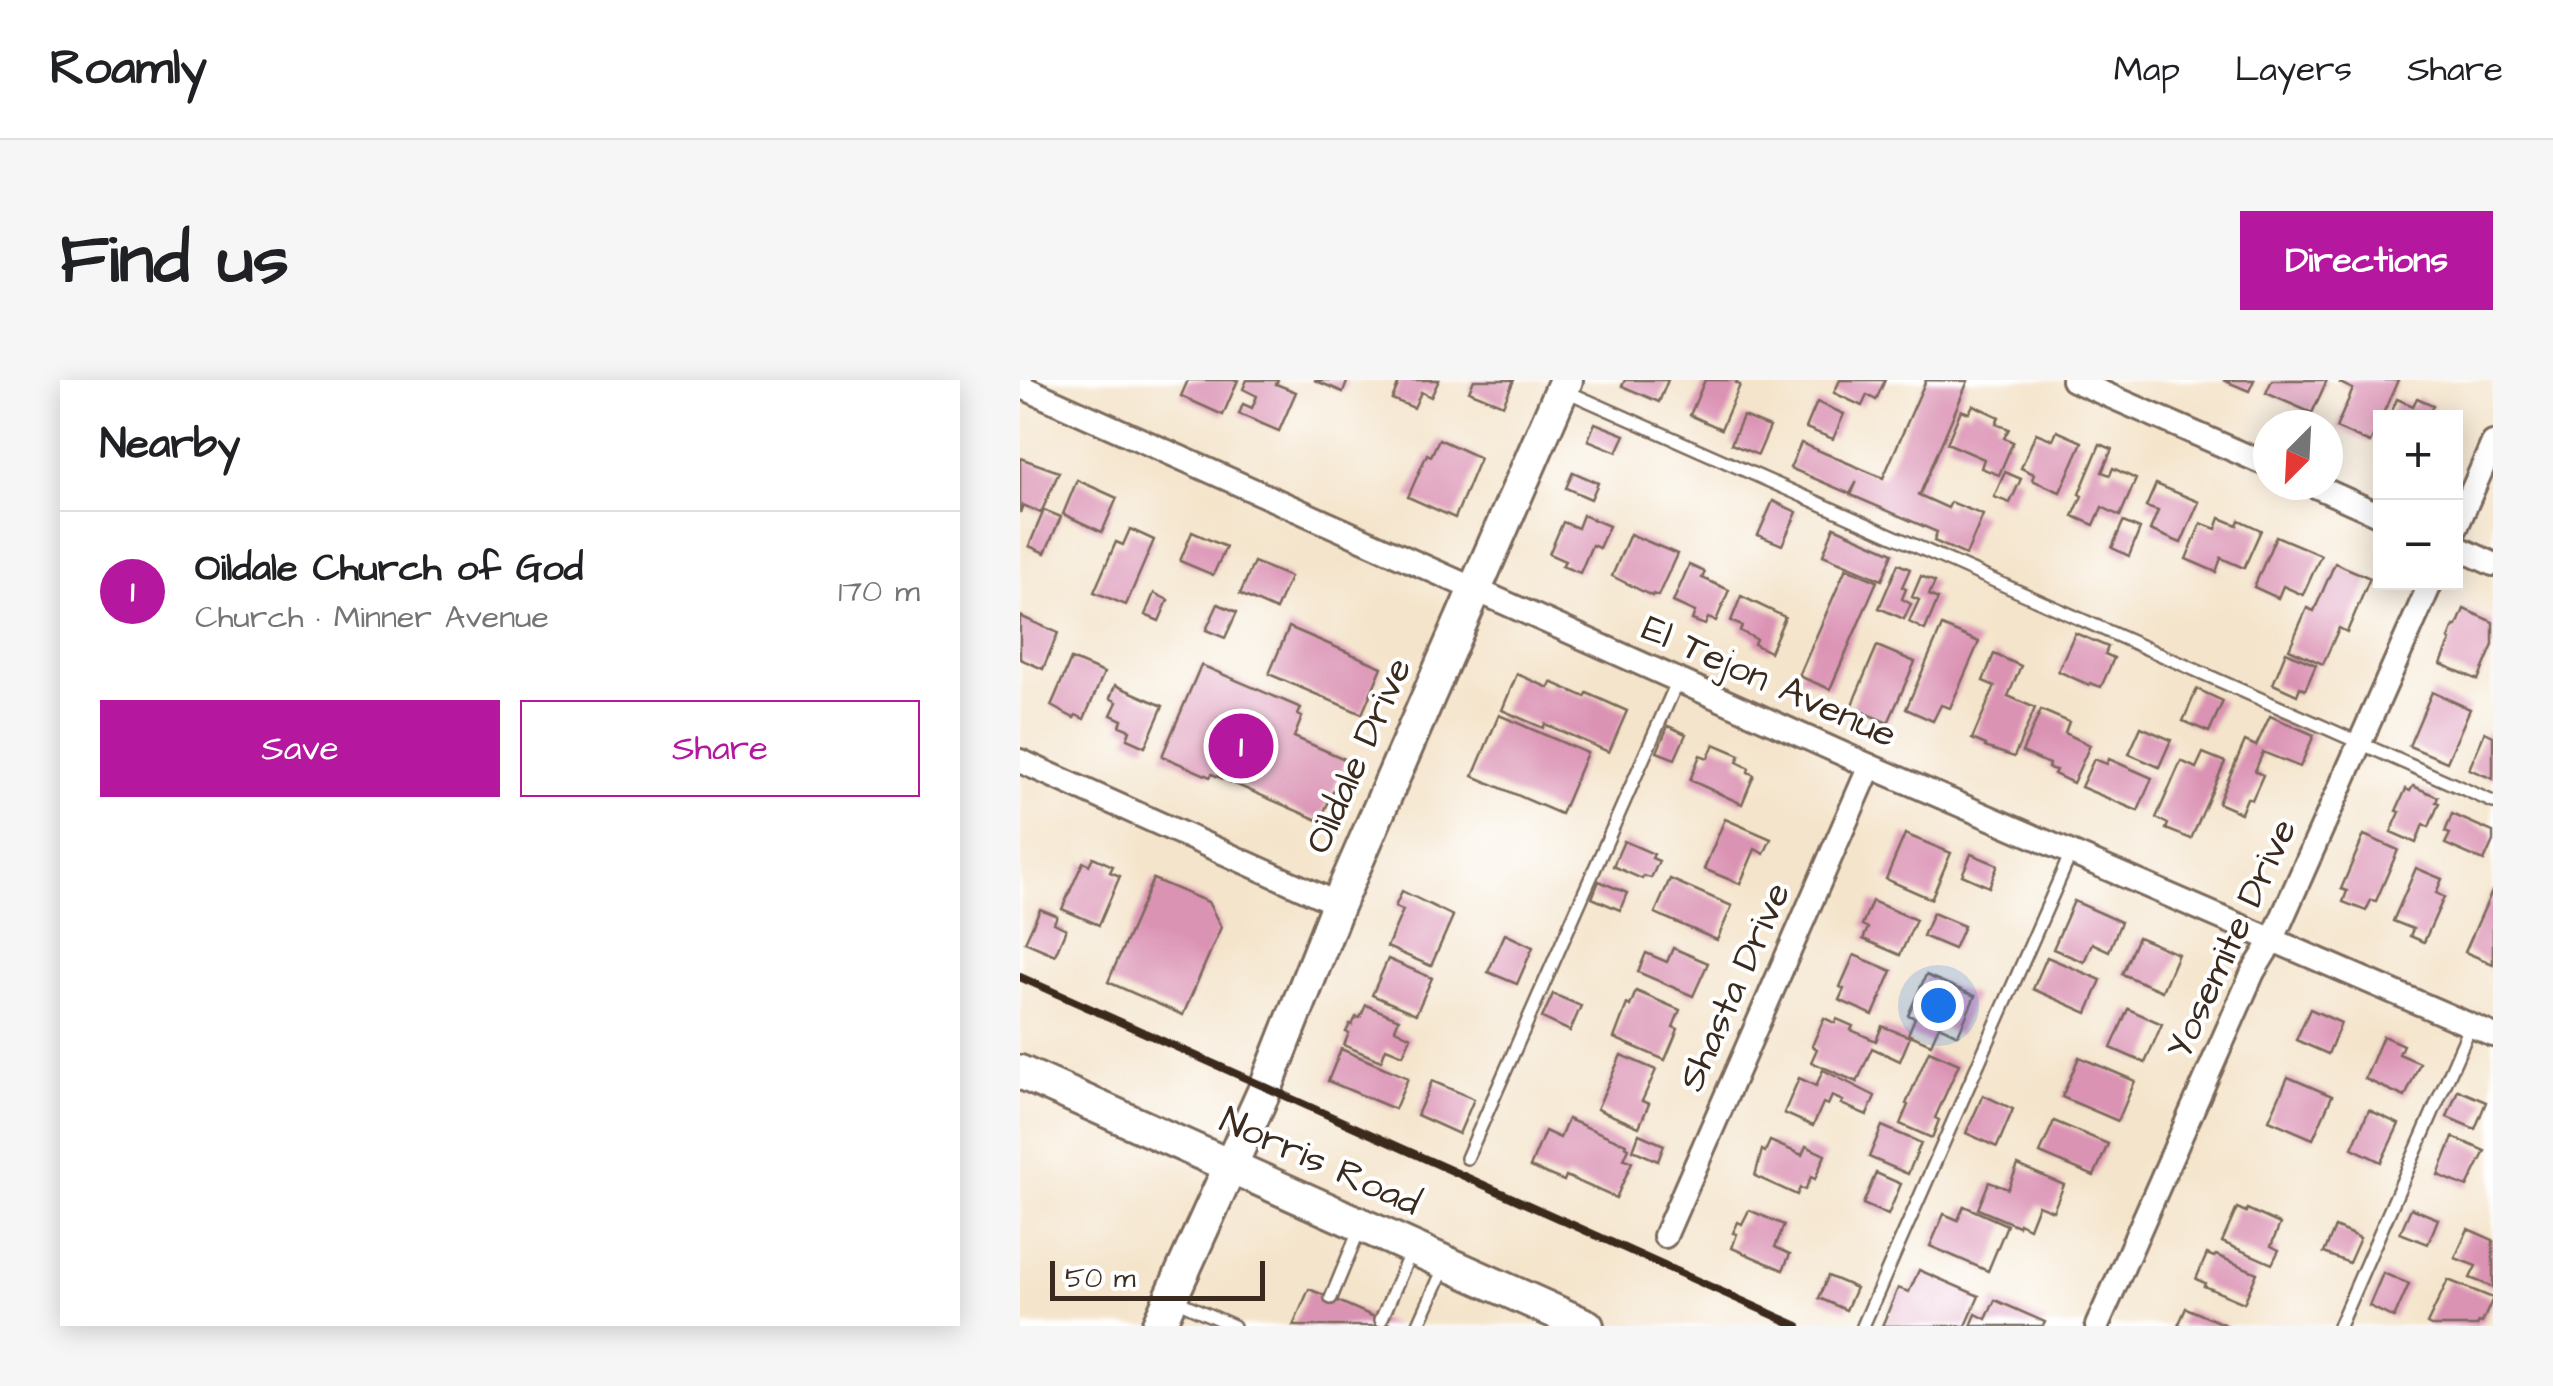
<!DOCTYPE html>
<meta charset="utf-8">
<style>
body{margin:0;font-family:"Architects Daughter",sans-serif;background:#f6f6f6;color:#202124}
.controls{position:absolute;right:30px;top:30px;display:grid;overflow:hidden;border-radius:0px;box-shadow:0 5px 25px #0003}
.controls button{width:90px;height:90px;display:grid;place-items:center;padding:0;border:0;border-bottom:2px solid #e0e0e0;background:#fff;color:#202124;font:50px sans-serif}
.compass{position:absolute;left:1233px;top:30px;width:90px;height:90px;border-radius:50%;background:#fff;box-shadow:0 5px 25px #0003;rotate:204deg}
.scale{position:absolute;left:30px;bottom:25px;width:215px;box-sizing:border-box;padding-left:10px;border:5px solid #3b2a1e;border-top:0;font-size:28px;line-height:35px;white-space:nowrap;color:#3b2a1e;-webkit-text-stroke:8px #fff;paint-order:stroke}
.you{position:absolute;left:918px;top:625px;width:35px;height:35px;margin:-25px;border:8px solid #fff;border-radius:50%;background:#1a73e8;box-shadow:0 0 0 15px #1a73e833}
.badge{display:grid;place-items:center;width:65px;height:65px;border-radius:50%;background:#b5179e;color:#fff;font-size:32px;font-weight:700}
.pin{position:absolute;translate:-50% -50%;border:5px solid #fff;box-shadow:0 2px 10px #0006}
.list{margin:0;padding:0;list-style:none}
h2{display:flex;justify-content:space-between;align-items:center;height:130px;margin:0;padding:0 40px;font-size:42px}
h2 small{font-size:32px;font-weight:400;color:#757577}
.list li{display:grid;grid-template-columns:65px 1fr auto;gap:30px;align-items:center;box-sizing:border-box;height:160px;padding:0 40px;border-top:2px solid #e0e0e0}
.list b{display:block;font-size:38px;white-space:nowrap}
.list p{margin:0;font-size:32px;white-space:nowrap;color:#757577}
.list em{font-size:32px;font-style:normal;color:#757577}
.actions{display:flex;gap:20px;padding:30px 40px}
.actions a{flex:1;padding:22px 0;border:2px solid #b5179e;border-radius:0px;text-align:center;font-size:35px;color:#b5179e}
.actions .main{background:#b5179e;color:#fff}
.map{position:relative;flex:none;width:1473px;height:946px;overflow:hidden;border-radius:0px}
header{display:flex;align-items:center;gap:60px;box-sizing:border-box;height:140px;padding:0 50px;background:#fff;border-bottom:2px solid #e0e0e0}
header strong{font-size:48px}
nav{display:flex;gap:55px;margin-inline-start:auto;font-size:35px}
.intro{display:flex;align-items:center;justify-content:space-between;box-sizing:border-box;height:240px;padding:0 60px}
h1{margin:0;font-size:70px}
.button{padding:25px 45px;border-radius:0px;background:#b5179e;color:#fff;font-size:35px;font-weight:700}
main{display:flex;gap:60px;padding:0 60px}
aside{flex:1;background:#fff;border-radius:0px;box-shadow:0 5px 25px #0003}
.map>svg:first-child{display:block}
</style>
<header>
<strong>Roamly</strong>
<nav><a>Map</a><a>Layers</a><a>Share</a></nav>
</header>
<div class="intro"><h1>Find us</h1><a class="button">Directions</a></div>
<main>
<aside>
<h2>Nearby<small></small></h2>
<ul class="list">
<li><span class="badge">1</span><div><b>Oildale Church of God</b><p>Church · Minner Avenue</p></div><em>170 m</em></li>
</ul>
<div class="actions"><a class="main">Save</a><a>Share</a></div>
</aside>
<div class="map">
<svg width="1473" height="946" viewBox="0 0 1473 946">
<rect width="100%" height="100%" fill="#fff"/>
<filter id="ink" filterUnits="userSpaceOnUse"><feTurbulence type="fractalNoise" baseFrequency=".01" numOctaves="2"/><feDisplacementMap in="SourceGraphic" scale="20" xChannelSelector="R" yChannelSelector="G"/><feConvolveMatrix kernelMatrix="1 2 1 2 8 2 1 2 1" color-interpolation-filters="sRGB"/></filter>
<filter id="wash" filterUnits="userSpaceOnUse"><feTurbulence type="fractalNoise" baseFrequency=".0048" numOctaves="4" result="noise"/><feDisplacementMap in="SourceGraphic" scale="40" xChannelSelector="R" yChannelSelector="G"/><feGaussianBlur stdDeviation="2.25" result="paint"/><feColorMatrix in="noise" values="0 0 0 0 0 0 0 0 0 0 0 0 0 0 0 0 0 1.4 0 .05"/><feComposite in="paint" operator="in"/></filter>
<g filter="url(#wash)">
<rect width="100%" height="100%" fill="#f4e4cb"/>
<g id="blocks">
<!-- building -->
<g fill="#db93b4">
<polygon points="168,0 218,0 203,35 161,16"/>
<polygon points="227,0 258,0 256,4 276,12 259,51 219,34 223,24 232,28 237,16 223,9"/>
<polygon points="294,0 328,0 323,12"/>
<polygon points="380,0 419,0 411,17 401,12 394,28 372,19"/>
<polygon points="454,0 494,0 483,25 449,11"/>
<polygon points="605,0 648,0 639,22 602,6"/>
<polygon points="685,0 718,0 716,3 720,5 701,49 670,35"/>
<polygon points="820,0 865,0 856,20 847,15 842,26 814,13"/>
<polygon points="906,0 948,1 900,114 897,114 928,128 931,122 963,135 946,175 914,161 917,152 831,115 837,101 830,114 770,88 781,63 863,98"/>
<polygon points="1203,0 1234,0 1229,11"/>
<polygon points="1252,0 1307,0 1292,33 1246,13"/>
<polygon points="1321,0 1378,0 1350,63 1316,48 1333,9 1320,3"/>
<polygon points="1397,18 1413,25 1410,31 1425,38 1369,38 1377,19 1393,26"/>
<polygon points="797,22 824,34 813,59 786,48"/>
<polygon points="953,25 979,37 976,44 989,49 984,58 993,62 979,95 961,88 964,79 927,63 941,30 949,33"/>
<polygon points="723,36 750,47 738,75 711,64"/>
<polygon points="575,43 605,55 597,72 568,60"/>
<polygon points="1037,51 1062,62 1040,112 1012,100 1014,94 1001,88 1016,53 1033,60"/>
<polygon points="419,59 460,78 435,138 388,117 407,74 411,76"/>
<polygon points="1080,64 1092,69 1082,92 1090,95 1093,88 1116,99 1100,136 1082,127 1074,145 1053,136 1062,116 1059,114"/>
<polygon points="0,78 39,92 21,133 3,125 0,133"/>
<polygon points="553,92 578,103 571,119 546,108"/>
<polygon points="985,92 1001,99 990,123 974,117"/>
<polygon points="57,100 97,118 82,152 43,134"/>
<polygon points="1136,104 1179,122 1161,163 1130,150 1138,131 1126,127"/>
<polygon points="753,121 777,132 762,165 738,155"/>
<polygon points="24,130 41,137 25,173 9,166"/>
<polygon points="563,135 589,146 579,168 572,165 560,193 542,186 545,181 529,174 543,142 558,148"/>
<polygon points="1200,138 1217,145 1219,140 1241,150 1224,188 1201,178 1196,192 1166,179 1181,143 1196,149"/>
<polygon points="1103,142 1120,149 1109,176 1092,168"/>
<polygon points="814,147 873,173 862,200 803,175"/>
<polygon points="110,149 134,160 106,225 74,212 96,162 103,165"/>
<polygon points="172,152 206,167 193,195 160,181"/>
<polygon points="610,154 657,174 638,216 633,214 632,216 592,196"/>
<polygon points="1256,156 1301,175 1283,215 1263,206 1258,218 1234,207"/>
<polygon points="234,182 270,197 256,230 220,214"/>
<polygon points="1315,183 1350,198 1327,252 1319,248 1303,284 1269,269 1287,228 1294,231"/>
<polygon points="878,184 890,189 882,207 886,209 882,219 891,224 884,239 859,228"/>
<polygon points="669,185 685,192 682,198 709,210 696,241 688,238 685,245 672,240 675,232 653,222"/>
<polygon points="826,188 857,201 810,309 779,296"/>
<polygon points="901,196 915,202 909,215 918,219 905,250 889,242 899,220 892,217"/>
<polygon points="134,213 148,220 139,241 125,235"/>
<polygon points="721,216 765,237 750,272 734,264 736,259 720,251 722,246 711,241"/>
<polygon points="198,224 217,232 205,258 186,250"/>
<polygon points="1444,229 1473,242 1473,265 1458,300 1421,284 1431,260 1429,259 1434,246 1437,246"/>
<polygon points="0,236 38,253 23,289 0,279"/>
<polygon points="922,246 959,262 930,328 921,325 913,341 886,329"/>
<polygon points="269,247 362,287 342,334 249,294"/>
<polygon points="1055,253 1088,267 1085,274 1094,278 1081,307 1070,303 1069,305 1038,291"/>
<polygon points="857,266 895,282 868,343 831,327"/>
<polygon points="1266,272 1296,285 1285,310 1280,307 1277,315 1253,304"/>
<polygon points="974,274 1001,286 988,316 1015,328 994,377 965,367 966,365 952,359 975,306 963,301"/>
<polygon points="51,279 84,293 64,339 56,335 54,338 31,326"/>
<polygon points="181,285 281,328 278,335 282,337 274,357 327,380 300,441 192,394 190,397 142,376"/>
<polygon points="497,294 529,308 531,302 565,317 567,313 607,331 589,372 525,344 523,348 482,330"/>
<polygon points="95,305 143,326 125,367 107,359 110,350 100,346 102,340 91,335 97,322 90,318"/>
<polygon points="1177,309 1203,321 1189,352 1163,341"/>
<polygon points="1412,312 1450,329 1427,382 1389,366"/>
<polygon points="1021,330 1049,342 1045,353 1070,365 1053,403 1034,394 1036,390 1028,388 1029,384 1002,372"/>
<polygon points="479,335 567,373 541,434 453,396"/>
<polygon points="1250,336 1294,355 1280,387 1243,372 1235,391 1243,395 1232,420 1227,418 1221,433 1198,423 1225,361 1236,366"/>
<polygon points="648,346 666,354 655,379 637,372"/>
<polygon points="1121,347 1151,360 1139,387 1109,374"/>
<polygon points="1465,352 1473,356 1473,399 1449,389"/>
<polygon points="694,364 720,375 717,382 729,388 728,392 734,395 722,424 670,400 680,375 688,378"/>
<polygon points="1183,373 1205,382 1171,459 1146,449 1148,444 1136,438 1161,381 1176,388"/>
<polygon points="1074,379 1087,384 1089,379 1132,398 1118,431 1061,407"/>
<polygon points="1393,406 1418,417 1416,422 1419,423 1409,447 1403,444 1396,463 1371,452 1380,432 1376,431 1386,409 1390,411"/>
<polygon points="1432,434 1473,452 1473,461 1464,481 1425,464 1430,454 1425,452"/>
<polygon points="705,439 751,459 744,474 735,469 720,504 684,489"/>
<polygon points="885,454 931,473 911,519 866,499"/>
<polygon points="1344,455 1378,470 1356,521 1351,520 1346,531 1323,522 1327,511 1321,509"/>
<polygon points="604,461 634,474 632,478 639,481 631,498 624,496 622,499 593,486"/>
<polygon points="951,474 978,485 969,507 942,495"/>
<polygon points="73,477 93,486 90,492 100,496 79,545 42,529 63,482 69,485"/>
<polygon points="1396,488 1422,499 1416,513 1424,517 1404,562 1390,556 1393,549 1373,541"/>
<polygon points="133,499 188,522 201,547 163,635 88,602"/>
<polygon points="650,499 712,526 697,560 635,533"/>
<polygon points="579,501 607,513 600,530 572,518"/>
<polygon points="1473,509 1473,584 1445,572"/>
<polygon points="382,511 433,536 411,586 367,567 383,530 375,527"/>
<polygon points="852,521 896,540 880,575 843,559 848,548 842,545"/>
<polygon points="1054,521 1101,542 1089,571 1072,563 1064,582 1033,569"/>
<polygon points="20,529 37,536 34,543 46,549 35,575 5,562"/>
<polygon points="913,533 944,546 934,569 903,556"/>
<polygon points="485,554 513,567 497,604 468,592"/>
<polygon points="1118,557 1158,574 1142,611 1102,594"/>
<polygon points="653,568 688,583 673,616 618,592 626,573 647,582"/>
<polygon points="834,575 872,591 853,635 819,620 824,609 820,607"/>
<polygon points="1027,577 1081,600 1067,633 1013,609"/>
<polygon points="368,579 412,598 396,634 352,615"/>
<polygon points="906,595 955,616 938,655 919,646 911,664 888,654 895,638 888,635"/>
<polygon points="616,611 660,630 653,647 658,649 645,680 594,658 607,624 610,626"/>
<polygon points="533,614 561,626 550,651 522,638"/>
<polygon points="346,625 379,639 375,649 391,657 383,675 366,668 361,681 324,665 329,653 326,652 330,644 332,645 336,637 340,638"/>
<polygon points="1108,629 1142,644 1125,683 1091,668"/>
<polygon points="1290,629 1321,643 1308,674 1276,660"/>
<polygon points="804,638 815,643 817,639 833,646 831,650 856,661 862,646 890,657 880,681 852,668 837,702 791,682 797,669 792,666"/>
<polygon points="1363,656 1383,665 1379,674 1400,683 1385,717 1345,699"/>
<polygon points="321,669 388,698 375,729 308,701"/>
<polygon points="909,671 939,684 915,738 919,740 912,758 880,744 888,725 886,724"/>
<polygon points="601,675 636,690 622,721 629,724 619,747 577,729"/>
<polygon points="1059,677 1115,701 1098,741 1042,717"/>
<polygon points="803,690 855,716 847,735 821,724 823,721 812,716 808,725 803,723 793,746 764,733 779,698 796,706"/>
<polygon points="1268,697 1312,716 1293,759 1249,740"/>
<polygon points="412,701 454,719 439,754 397,735"/>
<polygon points="1438,710 1466,722 1455,749 1427,737"/>
<polygon points="963,715 993,729 977,767 946,753"/>
<polygon points="1349,730 1379,744 1361,782 1332,768"/>
<polygon points="548,739 606,764 605,766 609,768 604,779 612,782 596,818 546,796 544,801 510,787 525,751 540,758"/>
<polygon points="1034,741 1088,764 1074,796 1020,773"/>
<polygon points="862,746 901,763 888,794 849,777"/>
<polygon points="619,754 644,765 638,781 613,770"/>
<polygon points="1433,757 1465,771 1447,807 1418,795"/>
<polygon points="750,761 782,775 786,766 805,775 795,799 791,797 785,810 780,808 777,815 735,796 742,770 745,772"/>
<polygon points="998,785 1044,805 1033,831 1018,825 1009,848 999,843 998,846 958,829 969,802 988,809"/>
<polygon points="856,793 881,804 868,835 843,824"/>
<polygon points="944,826 987,845 968,891 910,866 924,834 938,840"/>
<polygon points="1217,828 1226,832 1227,829 1260,844 1251,866 1259,870 1252,884 1202,862"/>
<polygon points="1391,828 1418,839 1408,864 1380,853"/>
<polygon points="729,830 764,845 755,867 770,874 763,890 712,868 717,854 713,853 718,842 722,844"/>
<polygon points="1315,847 1340,858 1329,883 1304,873"/>
<polygon points="1448,849 1473,860 1473,907 1450,898 1456,886 1435,878"/>
<polygon points="1187,874 1194,877 1196,875 1237,893 1224,923 1184,906 1185,903 1176,899"/>
<polygon points="899,890 959,916 946,946 862,946 878,908 889,912"/>
<polygon points="1363,893 1389,904 1374,938 1349,926"/>
<polygon points="808,896 836,908 826,930 799,918"/>
<polygon points="1428,900 1473,918 1462,943 1459,942 1457,946 1411,946 1407,944"/>
<polygon points="289,909 311,918 375,946 273,946"/>
<polygon points="975,920 1025,942 1023,946 951,946 956,934 966,939"/>
<polygon points="1166,928 1208,946 1158,946"/>
</g>
</g>
</g>
<g filter="url(#ink)">
<use href="#blocks" fill-opacity="0" stroke="#7c6b5b" stroke-width="2.5"/>
<g fill="none" stroke-linecap="round" stroke-linejoin="round">
<defs>
<g id="lane">
<polyline points="546,11 1473,422"/>
<polyline points="447,778 658,300"/>
<polyline points="311,918 340,848"/>
<polyline points="155,920 214,946"/>
<polyline points="361,940 391,871"/>
<polyline points="398,946 425,886"/>
<polyline points="843,946 1051,473"/>
<polyline points="1319,946 1451,645"/>
</g>
<g id="street">
<polyline points="1053,0 1248,85"/>
<polyline points="0,6 850,386 1473,655"/>
<polyline points="1293,105 1360,135"/>
<polyline points="1436,148 1473,63"/>
<polyline points="1436,167 1473,184"/>
<polyline points="0,381 318,524"/>
<polyline points="645,856 850,386"/>
<polyline points="1077,946 1233,592 1252,561 1411,202"/>
</g>
<g id="secondary">
<polyline points="0,692 567,946"/>
<polyline points="138,946 246,707 318,524 546,0"/>
</g>
</defs>
<!-- lane casing -->
<use href="#lane" stroke="#7c6b5b" stroke-width="16"/>
<!-- street casing -->
<use href="#street" stroke="#7c6b5b" stroke-width="28"/>
<!-- secondary casing -->
<use href="#secondary" stroke="#7c6b5b" stroke-width="38"/>
<!-- lane -->
<use href="#lane" stroke="#fff" stroke-width="11"/>
<!-- street -->
<use href="#street" stroke="#fff" stroke-width="22"/>
<!-- secondary -->
<use href="#secondary" stroke="#fff" stroke-width="32"/>
<!-- rail -->
<polyline stroke="#3b2a1e" stroke-width="8" points="0,597 778,946"/>
</g>
</g>
<g text-anchor="middle" dominant-baseline="central" stroke-width="8" stroke-linejoin="round" paint-order="stroke">
<!-- street labels -->
<g font-size="38" fill="#3b2a1e" stroke="#fff">
<text transform="translate(749 302) rotate(24)">El Tejon Avenue</text>
<text transform="translate(339 376) rotate(-66)">Oildale Drive</text>
<text transform="translate(1212 559) rotate(-65)">Yosemite Drive</text>
<text transform="translate(715 607) rotate(-66)">Shasta Drive</text>
<text transform="translate(300 782) rotate(24)">Norris Road</text>
</g>
</g>
</svg>
<div class="controls">
<button>+</button>
<button>−</button>
</div>
<svg class="compass" viewBox="-18 -18 36 36"><path d="M0-13l5 13h-10z" fill="#e53935"/><path d="M0 13l5-13h-10z" fill="#757577"/></svg>
<div class="scale">50 m</div>
<div class="you"></div>
<div class="pin badge" style="left:221px;top:366px">1</div>
</div>
</main>
